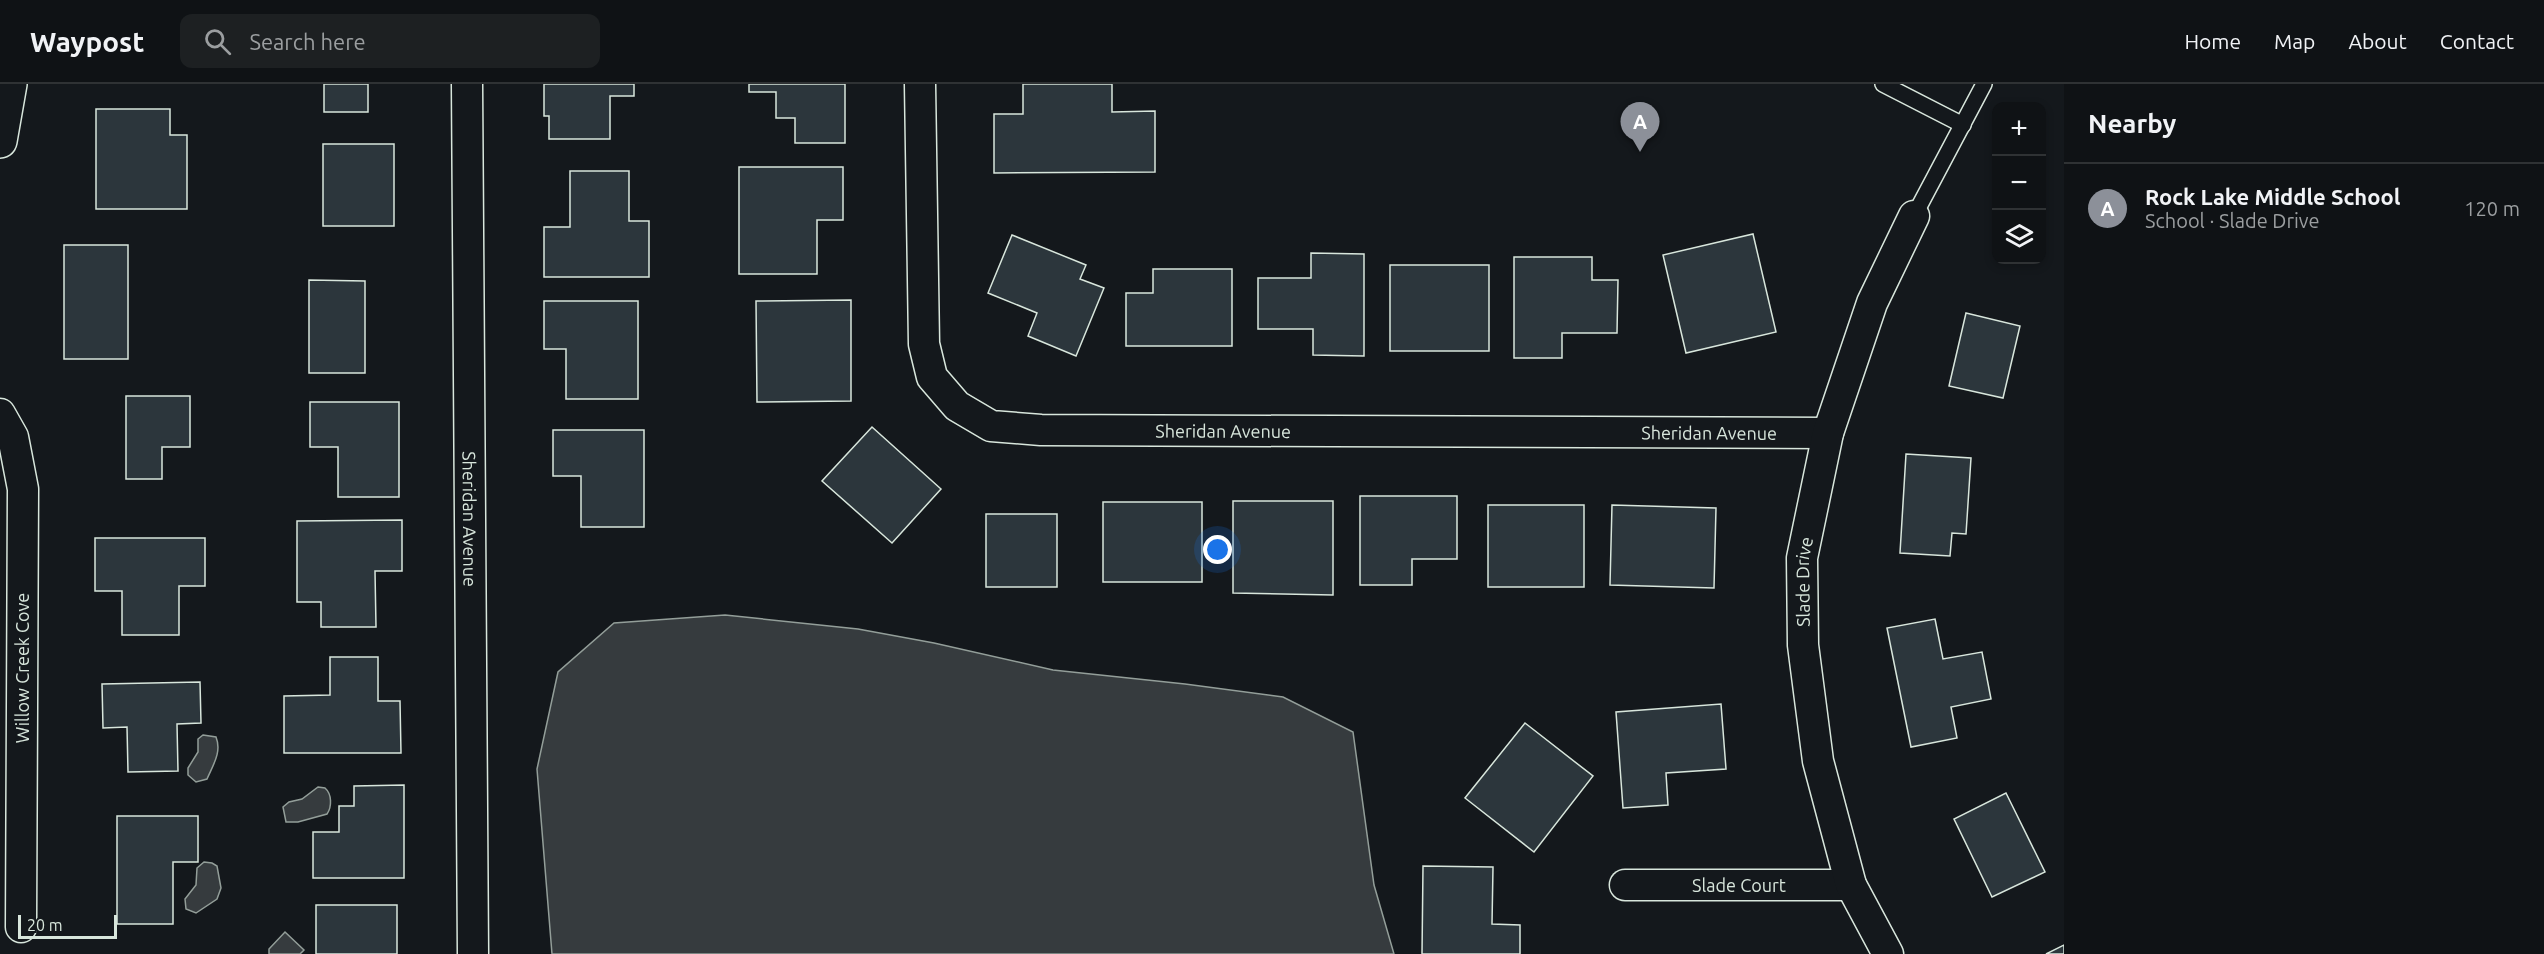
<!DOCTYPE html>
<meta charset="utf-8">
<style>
body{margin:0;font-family:Ubuntu,sans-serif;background:#1d2022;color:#f1f3f6}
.controls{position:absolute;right:18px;top:18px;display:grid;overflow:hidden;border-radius:12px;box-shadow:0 3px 9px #0003}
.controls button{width:54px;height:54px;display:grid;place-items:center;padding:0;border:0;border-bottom:2px solid #2f3234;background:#0f1215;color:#f1f3f6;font:30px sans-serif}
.scale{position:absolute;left:18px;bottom:15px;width:99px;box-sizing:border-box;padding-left:6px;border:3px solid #d8e6dc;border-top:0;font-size:16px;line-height:21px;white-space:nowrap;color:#d8e6dc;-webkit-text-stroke:4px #14181c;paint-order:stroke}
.you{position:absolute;left:1218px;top:466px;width:21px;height:21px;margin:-15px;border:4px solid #fff;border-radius:50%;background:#1a73e8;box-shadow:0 0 0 9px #1a73e833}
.badge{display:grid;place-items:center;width:39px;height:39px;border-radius:50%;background:#8c9099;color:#fff;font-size:20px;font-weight:700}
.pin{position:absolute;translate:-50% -50px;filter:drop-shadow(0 2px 3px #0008)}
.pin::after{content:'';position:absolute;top:32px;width:21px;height:18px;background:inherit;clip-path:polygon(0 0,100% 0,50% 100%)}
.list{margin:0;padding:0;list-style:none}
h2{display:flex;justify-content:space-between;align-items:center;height:78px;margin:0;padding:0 24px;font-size:26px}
h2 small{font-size:20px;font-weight:400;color:#9b9ea0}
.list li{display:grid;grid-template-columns:39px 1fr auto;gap:18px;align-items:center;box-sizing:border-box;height:90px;padding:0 24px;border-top:2px solid #2f3234}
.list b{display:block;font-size:22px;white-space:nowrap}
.list p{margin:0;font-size:20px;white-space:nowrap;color:#9b9ea0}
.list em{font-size:20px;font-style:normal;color:#9b9ea0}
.icon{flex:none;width:33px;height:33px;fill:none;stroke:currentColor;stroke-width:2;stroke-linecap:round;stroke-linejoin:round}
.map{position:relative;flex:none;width:2064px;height:870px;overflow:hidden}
header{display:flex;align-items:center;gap:36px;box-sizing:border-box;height:84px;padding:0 30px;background:#0f1215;border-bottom:2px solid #2f3234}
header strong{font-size:28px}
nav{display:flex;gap:33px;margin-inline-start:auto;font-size:21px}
.search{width:420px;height:54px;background:#1d2022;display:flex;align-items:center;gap:15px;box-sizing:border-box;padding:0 21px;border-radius:12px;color:#9b9ea0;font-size:22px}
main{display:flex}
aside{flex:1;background:#0f1215}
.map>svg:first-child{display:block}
</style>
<header>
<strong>Waypost</strong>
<div class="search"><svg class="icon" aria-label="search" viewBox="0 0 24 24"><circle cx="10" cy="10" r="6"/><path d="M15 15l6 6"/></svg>Search here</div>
<nav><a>Home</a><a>Map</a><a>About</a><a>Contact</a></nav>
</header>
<main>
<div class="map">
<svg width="2064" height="870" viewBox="0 0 2064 870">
<rect width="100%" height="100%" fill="#14181c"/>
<!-- water -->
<g fill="#363b3e" stroke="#939e99" stroke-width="1.5">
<polygon points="725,531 858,545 934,559 1053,586 1185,600 1283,613 1353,648 1374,801 1394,870 552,870 537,685 558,588 614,539"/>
<path d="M203,651l13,2c6,15 -3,28 -9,42l-11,3 -8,-7v-7l10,-16v-13z"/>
<path d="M318,703l7,1c7,6 7,19 2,26l-29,8h-12l-3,-15 6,-5 13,-3z"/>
<polygon points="204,778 212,779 217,782 221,804 217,815 196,829 186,825 185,815 196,801 197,784"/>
<polygon points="285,848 304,866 300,870 269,870 269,865"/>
</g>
<!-- building -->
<g fill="#2c363c" stroke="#d8e6dc" stroke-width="1.5">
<rect x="324" y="0" width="44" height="28"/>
<polygon points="544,0 634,0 634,12 610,12 610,55 549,55 549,32 544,32"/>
<polygon points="749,0 845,0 845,59 795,59 795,34 776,34 776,8 749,8"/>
<polygon points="1023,0 1112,0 1112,28 1155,27 1155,88 994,89 994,30 1023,30"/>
<polygon points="96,25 170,25 170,51 187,51 187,125 96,125"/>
<rect x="323" y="60" width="71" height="82"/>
<polygon points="739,83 843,83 843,136 817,136 817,190 739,190"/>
<polygon points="570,87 629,87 629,137 649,137 649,193 544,193 544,143 570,143"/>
<polygon points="1753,150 1776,248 1686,269 1663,171"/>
<polygon points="1012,151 1086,181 1080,195 1104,204 1076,272 1028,252 1037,229 988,209"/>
<rect x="64" y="161" width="64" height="114"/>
<polygon points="1311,169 1364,170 1364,272 1313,271 1313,245 1258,245 1258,194 1311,194"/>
<polygon points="1514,173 1592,173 1592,196 1618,196 1617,249 1562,249 1562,274 1514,274"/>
<rect x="1390" y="181" width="99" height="86"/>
<polygon points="1153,185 1232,185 1232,262 1126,262 1126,209 1153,209"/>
<polygon points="309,196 365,197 365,289 309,289"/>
<polygon points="851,216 851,317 757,318 756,217"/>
<polygon points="544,217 638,217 638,315 566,315 566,265 544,265"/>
<polygon points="1966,229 2020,242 2003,314 1949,302"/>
<polygon points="126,312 190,312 190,363 162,363 162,395 126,395"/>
<polygon points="310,318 399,318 399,413 338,413 338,363 310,363"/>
<polygon points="872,343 941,405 892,459 822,397"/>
<polygon points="553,346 644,346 644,443 581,443 581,392 553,392"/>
<polygon points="1906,370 1971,374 1966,450 1952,449 1950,472 1900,469"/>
<polygon points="1360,412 1457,412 1457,475 1412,475 1412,501 1360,501"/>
<polygon points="1233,417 1333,417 1333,511 1233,509"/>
<rect x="1103" y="418" width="99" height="80"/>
<rect x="1488" y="421" width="96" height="82"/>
<polygon points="1612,421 1716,424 1714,504 1610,501"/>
<rect x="986" y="430" width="71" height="73"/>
<polygon points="402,436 402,487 375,487 376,543 321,543 321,518 297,518 297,437"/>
<polygon points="95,454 205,454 205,502 179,502 179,551 122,551 122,507 95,507"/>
<polygon points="1935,535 1943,575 1982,568 1991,615 1951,623 1957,654 1911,663 1887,544"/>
<polygon points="330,573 378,573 378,617 400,617 401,669 284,669 284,612 330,611"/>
<polygon points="200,598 201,639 177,640 178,687 128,688 127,643 103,644 102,600"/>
<polygon points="1721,620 1726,685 1666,689 1668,721 1623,724 1616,628"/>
<polygon points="1525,639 1593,692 1534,768 1465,714"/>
<polygon points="404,701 404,794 313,794 313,748 339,748 339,722 354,722 354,702"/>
<polygon points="2006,709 2045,788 1992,813 1954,735"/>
<polygon points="117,732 198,732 198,778 173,778 173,840 117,840"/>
<polygon points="1423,782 1493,783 1492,840 1520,841 1520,870 1422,870"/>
<rect x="316" y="821" width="81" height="49"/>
<polygon points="2064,861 2064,870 2046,870"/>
</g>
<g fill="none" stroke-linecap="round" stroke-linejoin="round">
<defs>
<g id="service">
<polyline points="1883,0 1963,41"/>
<polyline points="1914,132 1984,0"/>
</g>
<g id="minor">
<path id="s1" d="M467,0l6,870"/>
<path id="s2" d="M920,0l4,260 8,33 25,29 34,20 50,4 787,3"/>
<polyline points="0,330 13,353 23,405 21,843"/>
<path id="s3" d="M1625,801h226"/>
<path id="s4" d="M1888,870l-37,-69 -33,-124 -15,-116 -1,-87 26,-125 44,-130 42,-87"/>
</g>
<polyline id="tertiary" points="0,57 10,0"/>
</defs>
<!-- service casing -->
<use href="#service" stroke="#d8e6dc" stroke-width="18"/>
<!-- minor casing -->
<use href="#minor" stroke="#d8e6dc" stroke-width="33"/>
<!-- tertiary casing -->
<use href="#tertiary" stroke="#d8e6dc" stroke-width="36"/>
<!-- service -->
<use href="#service" stroke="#14181c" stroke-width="15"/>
<!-- minor -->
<use href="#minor" stroke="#14181c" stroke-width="30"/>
<!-- tertiary -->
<use href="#tertiary" stroke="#14181c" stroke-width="33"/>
</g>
<g text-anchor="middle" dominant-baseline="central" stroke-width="4.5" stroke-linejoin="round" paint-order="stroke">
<!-- street labels -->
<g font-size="18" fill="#d8e6dc" stroke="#14181c">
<text stroke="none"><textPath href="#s2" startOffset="604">Sheridan Avenue</textPath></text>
<text stroke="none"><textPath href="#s2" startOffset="1090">Sheridan Avenue</textPath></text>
<text stroke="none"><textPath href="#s1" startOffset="435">Sheridan Avenue</textPath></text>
<text stroke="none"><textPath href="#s4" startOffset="387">Slade Drive</textPath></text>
<text transform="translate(22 584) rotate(-90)">Willow Creek Cove</text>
<text stroke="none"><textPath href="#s3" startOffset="114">Slade Court</textPath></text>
</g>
</g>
</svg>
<div class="controls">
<button>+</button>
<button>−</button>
<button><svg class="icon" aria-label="layers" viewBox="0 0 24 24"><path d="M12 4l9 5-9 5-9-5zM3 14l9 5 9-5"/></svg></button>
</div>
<div class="scale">20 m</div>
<div class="you"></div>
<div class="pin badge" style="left:1640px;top:68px">A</div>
</div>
<aside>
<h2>Nearby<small></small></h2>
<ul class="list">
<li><span class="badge">A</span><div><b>Rock Lake Middle School</b><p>School · Slade Drive</p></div><em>120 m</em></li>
</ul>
</aside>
</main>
